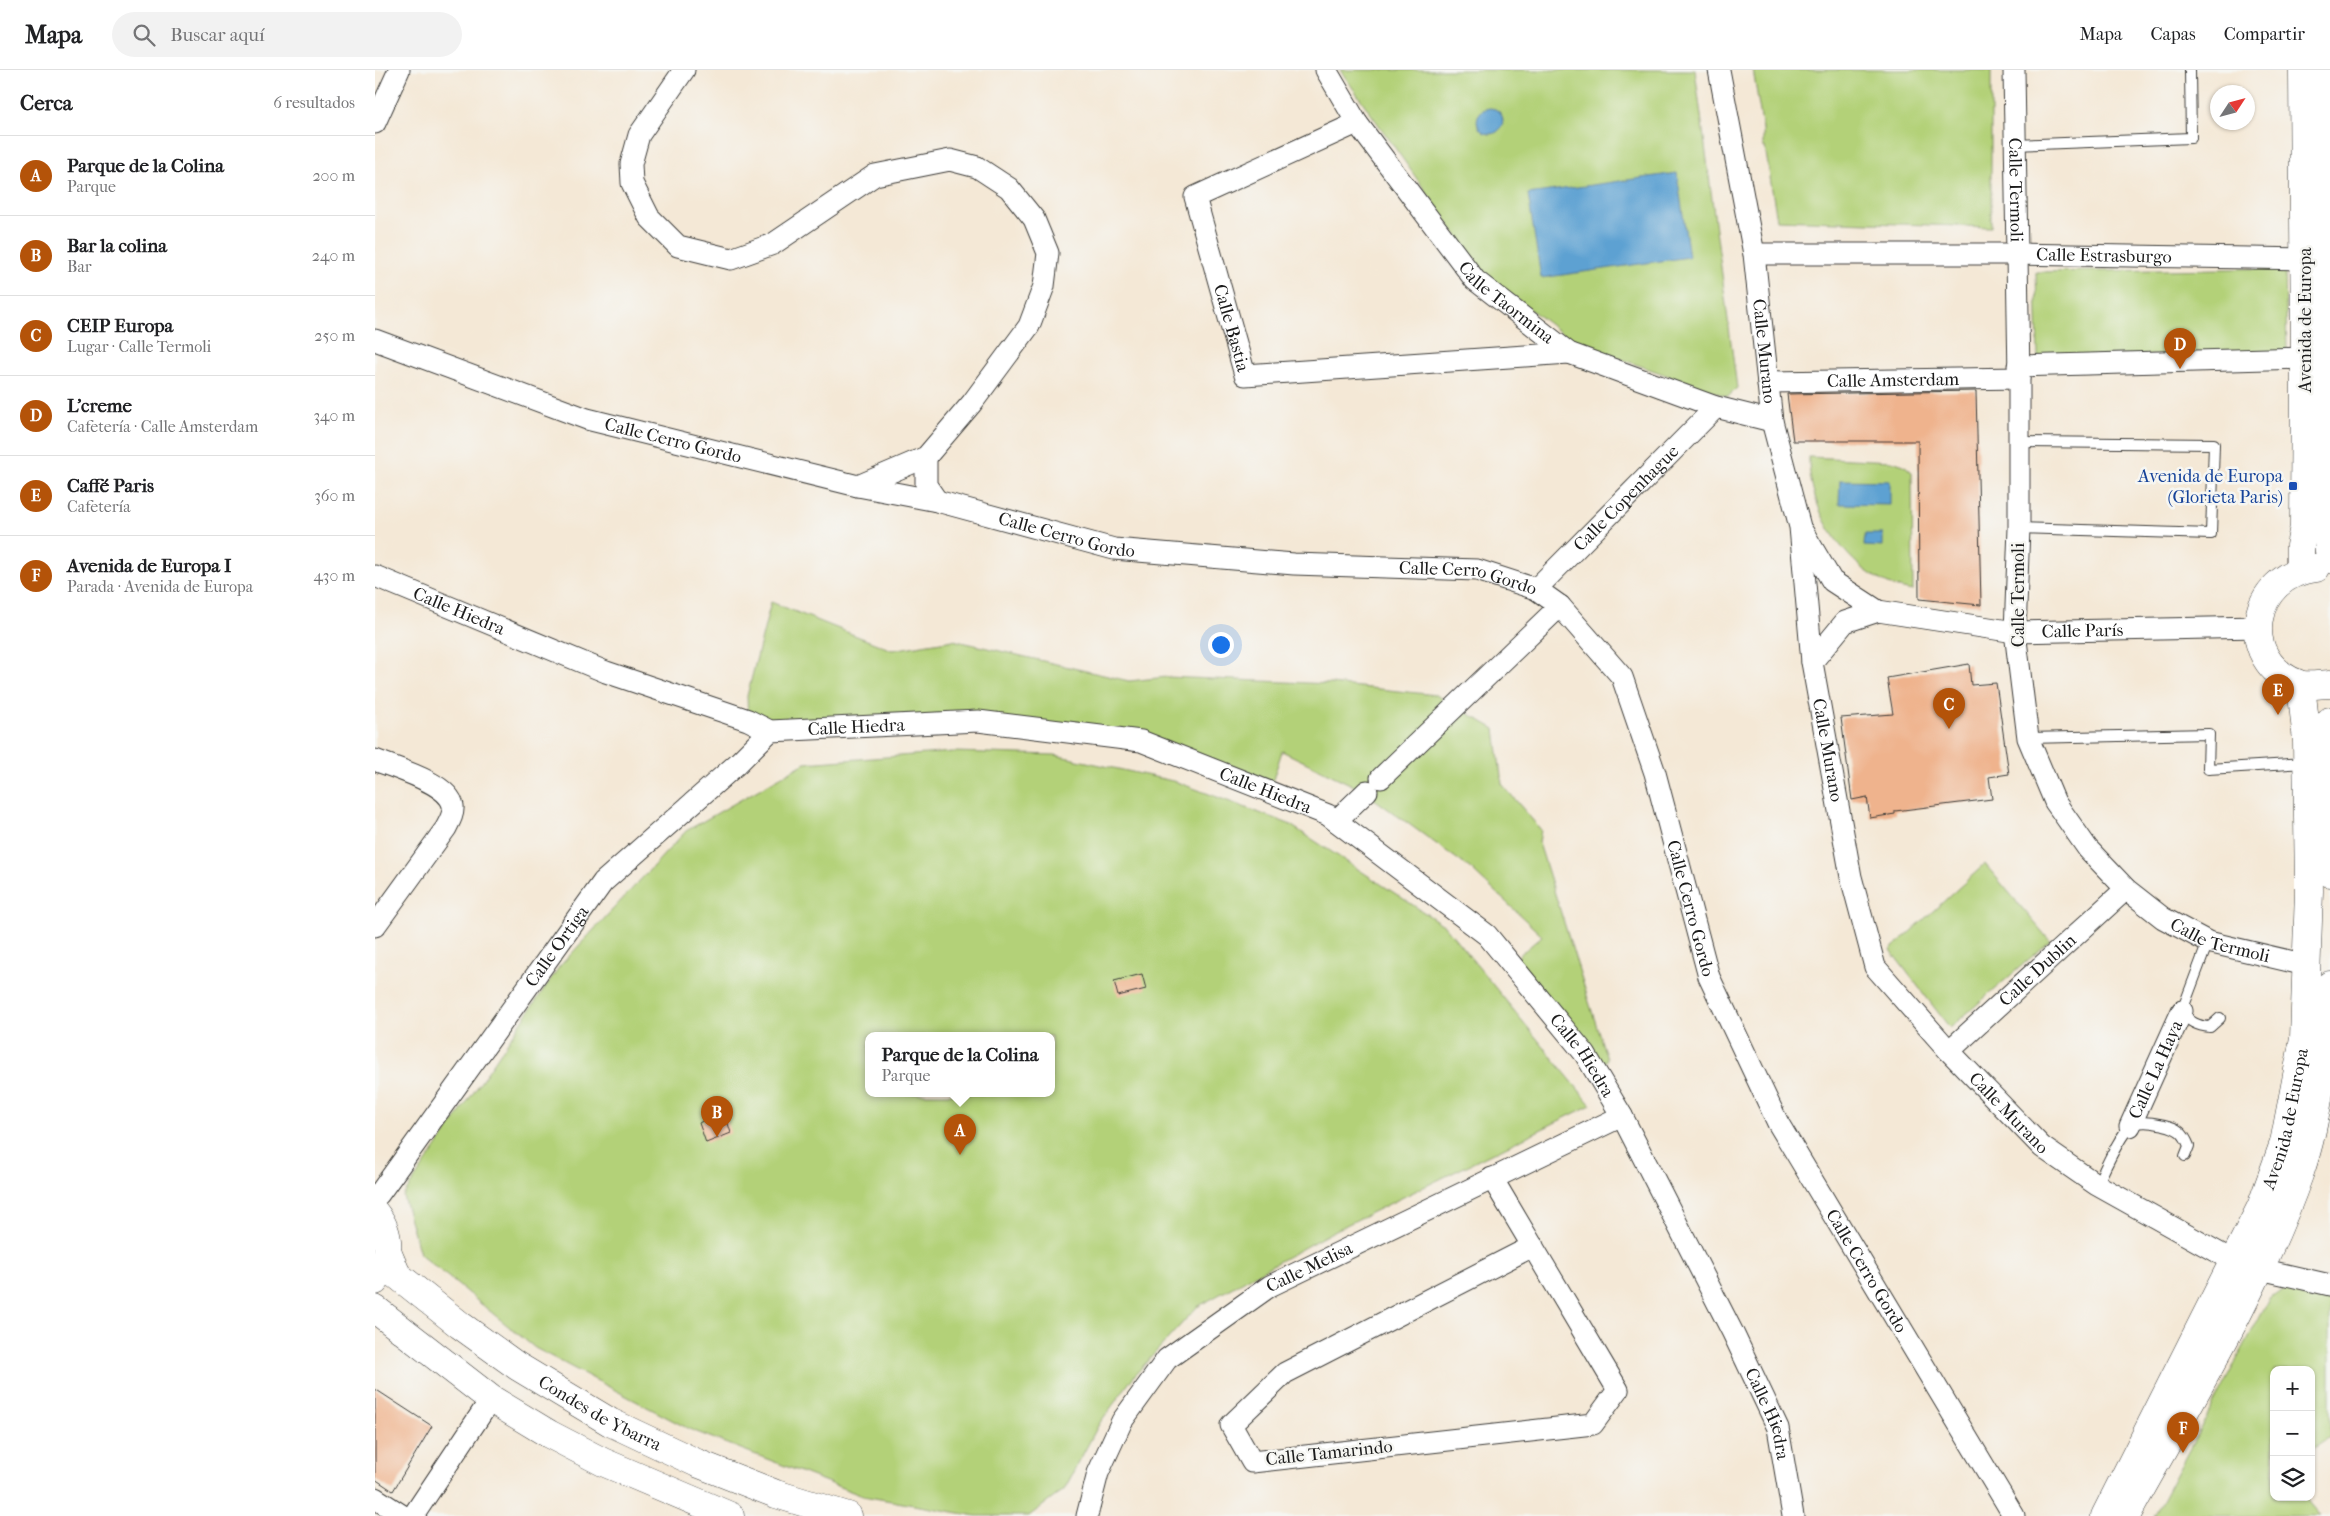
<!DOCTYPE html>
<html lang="es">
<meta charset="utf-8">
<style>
body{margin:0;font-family:"IM FELL French Canon",serif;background:#f2f2f2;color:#202124}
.controls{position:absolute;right:15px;bottom:15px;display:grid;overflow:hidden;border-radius:10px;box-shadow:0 1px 4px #0004}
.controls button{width:45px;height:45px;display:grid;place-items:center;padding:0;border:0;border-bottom:1px solid #e0e0e0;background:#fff;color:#202124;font:25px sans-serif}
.compass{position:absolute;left:1835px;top:15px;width:45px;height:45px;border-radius:50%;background:#fff;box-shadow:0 1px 4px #0004;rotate:54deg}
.you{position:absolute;left:845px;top:574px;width:18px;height:18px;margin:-12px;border:4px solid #fff;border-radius:50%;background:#1a73e8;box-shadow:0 0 0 8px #1a73e833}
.badge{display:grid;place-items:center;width:32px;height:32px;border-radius:50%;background:#b45309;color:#fff;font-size:16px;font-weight:700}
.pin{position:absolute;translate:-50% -41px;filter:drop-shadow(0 1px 2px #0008)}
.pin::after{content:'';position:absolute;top:26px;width:18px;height:15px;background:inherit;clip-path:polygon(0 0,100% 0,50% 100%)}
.popup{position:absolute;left:490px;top:962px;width:190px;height:65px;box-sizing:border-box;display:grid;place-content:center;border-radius:10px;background:#fff;filter:drop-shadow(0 1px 4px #0005);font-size:16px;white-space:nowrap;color:#757577}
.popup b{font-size:19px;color:#202124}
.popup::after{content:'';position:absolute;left:50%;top:100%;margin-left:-10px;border:10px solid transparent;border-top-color:#fff}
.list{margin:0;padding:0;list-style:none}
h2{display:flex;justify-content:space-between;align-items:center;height:65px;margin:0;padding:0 20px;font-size:21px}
h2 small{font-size:16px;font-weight:400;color:#757577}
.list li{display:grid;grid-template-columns:32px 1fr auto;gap:15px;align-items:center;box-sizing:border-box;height:80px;padding:0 20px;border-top:1px solid #e0e0e0}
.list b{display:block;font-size:19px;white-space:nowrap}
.list p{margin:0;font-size:16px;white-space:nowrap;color:#757577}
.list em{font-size:16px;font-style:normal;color:#757577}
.icon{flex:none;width:28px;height:28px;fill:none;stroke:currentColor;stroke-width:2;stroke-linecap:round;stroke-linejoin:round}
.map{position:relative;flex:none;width:1955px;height:1446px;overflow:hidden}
header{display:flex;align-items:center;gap:30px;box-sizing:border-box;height:70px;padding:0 25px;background:#fff;border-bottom:1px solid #e0e0e0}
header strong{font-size:24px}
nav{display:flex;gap:28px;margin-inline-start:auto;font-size:18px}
.search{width:350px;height:45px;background:#f2f2f2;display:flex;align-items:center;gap:12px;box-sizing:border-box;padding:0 18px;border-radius:28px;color:#757577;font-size:19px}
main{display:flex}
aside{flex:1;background:#fff}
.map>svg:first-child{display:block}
</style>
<header>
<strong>Mapa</strong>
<div class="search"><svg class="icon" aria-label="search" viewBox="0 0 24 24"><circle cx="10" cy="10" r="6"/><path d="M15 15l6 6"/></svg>Buscar aquí</div>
<nav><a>Mapa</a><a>Capas</a><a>Compartir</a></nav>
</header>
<main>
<aside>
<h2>Cerca<small>6 resultados</small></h2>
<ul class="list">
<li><span class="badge">A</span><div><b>Parque de la Colina</b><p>Parque</p></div><em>200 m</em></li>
<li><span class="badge">B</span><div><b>Bar la colina</b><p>Bar</p></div><em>240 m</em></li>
<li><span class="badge">C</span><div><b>CEIP Europa</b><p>Lugar · Calle Termoli</p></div><em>250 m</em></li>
<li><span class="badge">D</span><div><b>L'creme</b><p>Cafetería · Calle Amsterdam</p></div><em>340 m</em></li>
<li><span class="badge">E</span><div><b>Caffé Paris</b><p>Cafetería</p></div><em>360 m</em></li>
<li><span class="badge">F</span><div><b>Avenida de Europa I</b><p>Parada · Avenida de Europa</p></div><em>430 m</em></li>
</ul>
</aside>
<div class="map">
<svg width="1955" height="1446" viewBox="0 0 1955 1446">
<rect width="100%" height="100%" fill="#f6f6f2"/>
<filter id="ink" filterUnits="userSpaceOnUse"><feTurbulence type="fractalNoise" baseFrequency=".02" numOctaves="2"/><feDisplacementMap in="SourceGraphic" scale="10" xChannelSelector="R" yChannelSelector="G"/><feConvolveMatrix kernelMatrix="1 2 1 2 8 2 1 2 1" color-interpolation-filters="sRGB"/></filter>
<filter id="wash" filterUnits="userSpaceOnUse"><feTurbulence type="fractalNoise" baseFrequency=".0096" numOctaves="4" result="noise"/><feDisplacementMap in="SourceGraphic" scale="20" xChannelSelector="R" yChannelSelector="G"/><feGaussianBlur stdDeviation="1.12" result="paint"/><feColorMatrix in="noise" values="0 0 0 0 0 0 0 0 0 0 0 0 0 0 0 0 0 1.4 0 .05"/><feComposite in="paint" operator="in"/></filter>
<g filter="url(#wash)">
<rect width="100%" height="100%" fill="#f4e8d6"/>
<!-- green -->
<g fill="#b3d178" stroke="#68764a" fill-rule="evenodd">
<polygon points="965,0 1320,0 1362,318 1353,327 1198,272 1109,204"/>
<polygon points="1378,0 1616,0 1616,157 1402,150 1390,77 1388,77 1388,60"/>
<polygon points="1910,198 1912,283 1663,287 1661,202"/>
<path d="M1434,387l83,4 12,4 8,7 1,119c-59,-8 -105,-76 -104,-134z"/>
<polygon points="396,532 517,580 578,570 754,611 792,607 956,614 1061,625 1120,659 1127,714 1166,760 1164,773 1232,989 1222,1004 1135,893 1167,866 1096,799 1002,731 977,715 907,681 894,722 766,671 603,651 395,661 373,650 372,626"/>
<path d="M578,682l102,3 122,27 112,42 156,102 146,179 -259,127 -135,75 -63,69 -35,48 -35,66 -35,26h-53l-113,-20 -174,-67 -154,-81 -115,-94 -17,-58 156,-229 127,-136 119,-68zM494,966h182v58h-182z"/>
<polygon points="1610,794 1675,871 1575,958 1515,880"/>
<polygon points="1913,1219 1928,1227 1955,1230 1955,1367 1936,1380 1936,1300 1899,1300 1899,1427 1929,1427 1945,1446 1779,1446 1895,1227"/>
</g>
<!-- water -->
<g fill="#5da1d2" stroke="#3c5e77">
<circle cx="1115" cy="51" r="13"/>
<polygon points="1302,103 1314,187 1166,208 1153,124"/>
<polygon points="1465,410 1515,411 1515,435 1464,434"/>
<polygon points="1490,464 1508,464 1508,477 1489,476"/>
</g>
<g id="blocks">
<!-- building -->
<g fill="#efb38d">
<polygon points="1601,321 1606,535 1544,529 1543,371 1418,371 1412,324"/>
<polygon points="1594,594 1596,615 1621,613 1634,704 1614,707 1617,729 1520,741 1520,744 1495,748 1492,727 1477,730 1466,648 1518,644 1512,608"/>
<polygon points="767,904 771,919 743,926 739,911"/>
<polygon points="350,1044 356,1063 331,1073 324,1053 338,1045"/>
<polygon points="0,1319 57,1356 18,1421 0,1409"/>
</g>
</g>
</g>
<g filter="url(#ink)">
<use href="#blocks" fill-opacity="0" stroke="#3c3b38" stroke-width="1"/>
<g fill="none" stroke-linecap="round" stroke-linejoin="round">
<defs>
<g id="lane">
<polyline points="1640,75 1816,68 1815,0"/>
<polyline points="1643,372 1839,374 1836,464 1644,458"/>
<polyline points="1653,668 1834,664 1833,699 1931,693"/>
<path d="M1833,872l-26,69c7,11 15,15 28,16l10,-9"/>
<path d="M1722,1115c7,-14 22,-49 33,-58 9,-8 24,-4 34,-2 14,3 20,8 25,21l-4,10"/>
</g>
<g id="street">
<polyline points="309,0 264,65 256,94 257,113 274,147 303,176 356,189 398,174 500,105 575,90 602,97 634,118 659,149 673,183 669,216 654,256 597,333 551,387 483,416"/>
<path id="s1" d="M951,0l31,53 118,157 94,73 147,54 56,14"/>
<path id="s2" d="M1344,0l35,184 18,167 28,106 12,135 39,215 24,90 74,84 93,96 55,38 136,76"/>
<path id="s3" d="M1639,0l5,308v150l-4,104 13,106 27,64 33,47 38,40 37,29 45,24 98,23"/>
<polyline points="0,53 24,0"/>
<path id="s4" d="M982,53l-162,74 50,178 324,-22"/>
<path id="s5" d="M1379,184h261l290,5"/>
<path id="s6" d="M0,270l212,79 271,67 79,15 177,48 180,15 183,6 59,19 24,17 62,71 33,96 54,204 69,146 236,393"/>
<polyline points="1643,296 1930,288"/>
<path id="s7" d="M1393,312l251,-4"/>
<polyline points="551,387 551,415 562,431"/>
<path id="s8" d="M1428,462l29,49 46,30 137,21 243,-5"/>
<path id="s9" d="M0,506l231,96 142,48 22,11 208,-10 163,20 187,74 159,120 98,119 37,62 111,217 45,95 15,88"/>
<path id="s10" d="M1161,519l180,-182"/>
<polyline points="1437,592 1470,552 1503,541"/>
<path d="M0,690c20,8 74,23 78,46 1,8 -4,16 -7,22l-71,98"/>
<polyline points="1006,708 1185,536"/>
<polyline points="961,751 992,721"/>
<path id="s11" d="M1574,981l177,-162"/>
<path id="s12" d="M1755,1056l52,-115"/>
<polyline points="1117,1108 1243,1320 1218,1354 877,1392 856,1355 910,1303 1158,1176"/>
<path id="s13" d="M0,1127l4,-3 224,-312 134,-118 33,-33"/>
<polyline points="1885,1199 1955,1215"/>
<polyline points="0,1428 28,1446"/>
<polyline points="38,1446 116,1329"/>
<path id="s14" d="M712,1446l11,-43 24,-52 45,-62 103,-73 352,-170"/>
</g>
<g id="secondary">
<polyline points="1950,0 1951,455 1955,489"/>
<path d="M1941,498c-66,6 -81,93 -17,116 9,3 22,0 31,0"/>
<polyline points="1925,500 1925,476 1929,457 1930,288 1928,0"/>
<polyline points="1955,651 1955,803"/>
<path d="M0,1143c17,21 16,48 0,68"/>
<path id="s15" d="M13,1184l9,21 63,50 57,41 93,56 87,41 79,31 72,22"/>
<polyline points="0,1239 116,1329 174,1364 228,1392 355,1446"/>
<path id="s16" d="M1730,1446l156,-309 23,-64 20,-104 5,-148 -2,-150 -6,-56"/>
<path d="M1751,1446c61,-111 132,-225 174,-344 20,-57 26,-127 30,-187"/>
</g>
</defs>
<!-- lane casing -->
<use href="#lane" stroke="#3c3b38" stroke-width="12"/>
<!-- street casing -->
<use href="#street" stroke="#3c3b38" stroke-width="23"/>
<!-- secondary casing -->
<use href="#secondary" stroke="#3c3b38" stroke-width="29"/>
<!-- lane -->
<use href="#lane" stroke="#fff" stroke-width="10"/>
<!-- street -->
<use href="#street" stroke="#fff" stroke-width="21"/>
<!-- secondary -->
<use href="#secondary" stroke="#fff" stroke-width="28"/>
</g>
</g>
<!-- markers -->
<rect fill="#1a4fb4" stroke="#f6f6f2" stroke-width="2" x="1913" y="411" width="10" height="10" rx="2.5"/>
<g text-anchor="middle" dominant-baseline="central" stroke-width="5" stroke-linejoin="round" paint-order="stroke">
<!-- street labels -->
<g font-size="18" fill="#1c1c1c" stroke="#f6f6f2">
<text stroke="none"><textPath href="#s3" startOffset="120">Calle Termoli</textPath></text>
<text stroke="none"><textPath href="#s5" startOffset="350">Calle Estrasburgo</textPath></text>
<text stroke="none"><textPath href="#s1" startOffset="296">Calle Taormina</textPath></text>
<text transform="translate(1930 250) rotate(-90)">Avenida de Europa</text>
<text stroke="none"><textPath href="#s4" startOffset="314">Calle Bastia</textPath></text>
<text stroke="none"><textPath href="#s2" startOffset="285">Calle Murano</textPath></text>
<text stroke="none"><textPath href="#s7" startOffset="125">Calle Amsterdam</textPath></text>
<text stroke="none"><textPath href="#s6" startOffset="315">Calle Cerro Gordo</textPath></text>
<text stroke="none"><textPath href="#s10" startOffset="128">Calle Copenhague</textPath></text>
<text stroke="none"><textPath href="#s6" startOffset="720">Calle Cerro Gordo</textPath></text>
<text stroke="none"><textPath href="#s6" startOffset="1125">Calle Cerro Gordo</textPath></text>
<text transform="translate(1643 525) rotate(-90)">Calle Termoli</text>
<text stroke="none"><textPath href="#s9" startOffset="91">Calle Hiedra</textPath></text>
<text stroke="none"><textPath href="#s8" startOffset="318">Calle París</textPath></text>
<text stroke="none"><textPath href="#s9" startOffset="511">Calle Hiedra</textPath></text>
<text stroke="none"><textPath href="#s2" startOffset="690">Calle Murano</textPath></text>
<text stroke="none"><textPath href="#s9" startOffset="931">Calle Hiedra</textPath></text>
<text stroke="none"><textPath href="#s6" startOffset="1560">Calle Cerro Gordo</textPath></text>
<text stroke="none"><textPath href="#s3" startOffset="960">Calle Termoli</textPath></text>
<text stroke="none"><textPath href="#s13" startOffset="310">Calle Ortiga</textPath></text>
<text stroke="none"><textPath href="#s11" startOffset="120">Calle Dublin</textPath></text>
<text stroke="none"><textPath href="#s9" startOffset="1351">Calle Hiedra</textPath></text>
<text stroke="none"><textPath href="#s12" startOffset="62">Calle La Haya</textPath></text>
<text stroke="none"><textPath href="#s2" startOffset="1110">Calle Murano</textPath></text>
<text stroke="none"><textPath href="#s16" startOffset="438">Avenida de Europa</textPath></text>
<text stroke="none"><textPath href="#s14" startOffset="348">Calle Melisa</textPath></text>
<text stroke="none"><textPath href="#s6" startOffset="1965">Calle Cerro Gordo</textPath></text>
<text stroke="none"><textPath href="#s15" startOffset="269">Condes de Ybarra</textPath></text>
<text stroke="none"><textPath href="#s9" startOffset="1756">Calle Hiedra</textPath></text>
<text transform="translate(954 1383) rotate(-6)">Calle Tamarindo</text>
</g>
<!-- transit labels -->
<g font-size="18" fill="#164399" stroke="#f6f6f2" text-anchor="end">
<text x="1908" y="406">Avenida de Europa<tspan x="1908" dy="21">(Glorieta Paris)</tspan></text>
</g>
</g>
</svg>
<div class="controls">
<button>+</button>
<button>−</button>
<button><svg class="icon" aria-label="layers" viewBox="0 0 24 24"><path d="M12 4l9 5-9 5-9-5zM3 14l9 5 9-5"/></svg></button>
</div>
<svg class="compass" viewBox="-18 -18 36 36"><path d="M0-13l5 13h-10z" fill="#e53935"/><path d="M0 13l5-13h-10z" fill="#757577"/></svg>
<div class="you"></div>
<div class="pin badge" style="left:585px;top:1085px">A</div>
<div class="popup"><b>Parque de la Colina</b>Parque</div>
<div class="pin badge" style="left:342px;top:1067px">B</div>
<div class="pin badge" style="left:1574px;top:659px">C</div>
<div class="pin badge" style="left:1805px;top:299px">D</div>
<div class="pin badge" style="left:1903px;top:645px">E</div>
<div class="pin badge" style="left:1808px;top:1383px">F</div>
</div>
</main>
